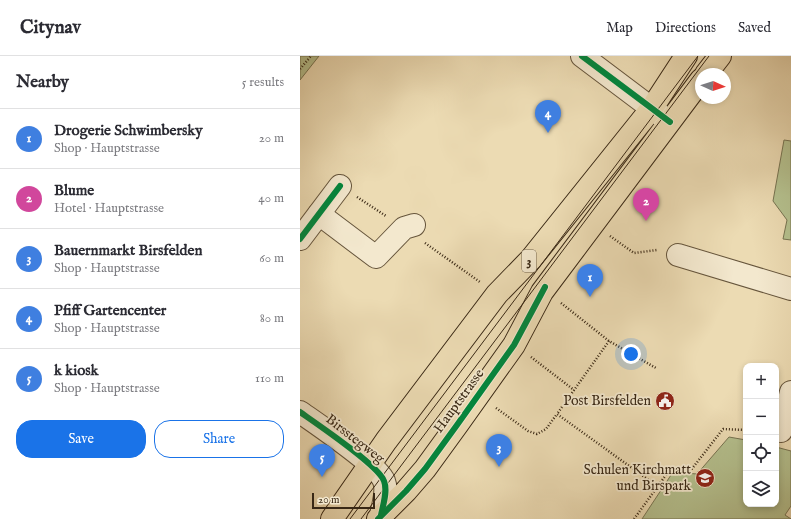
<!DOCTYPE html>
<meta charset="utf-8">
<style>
body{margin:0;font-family:"IM FELL English",serif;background:#f2f2f3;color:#2b2b33}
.controls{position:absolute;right:12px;bottom:12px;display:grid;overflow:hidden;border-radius:8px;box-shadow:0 2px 6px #0003}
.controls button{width:36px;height:36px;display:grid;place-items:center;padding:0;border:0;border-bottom:1px solid #e1e1e2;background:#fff;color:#2b2b33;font:20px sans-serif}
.compass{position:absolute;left:395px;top:12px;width:36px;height:36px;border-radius:50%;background:#fff;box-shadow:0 2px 6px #0003;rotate:93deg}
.scale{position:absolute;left:12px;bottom:10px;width:63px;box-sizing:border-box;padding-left:4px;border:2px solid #392815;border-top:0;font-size:11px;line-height:14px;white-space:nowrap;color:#392815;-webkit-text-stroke:3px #f3e8ce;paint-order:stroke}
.you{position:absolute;left:331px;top:298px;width:14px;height:14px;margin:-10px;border:3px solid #fff;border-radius:50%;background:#1a73e8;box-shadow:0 0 0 6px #1a73e833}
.badge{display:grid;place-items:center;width:26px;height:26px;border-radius:50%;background:#1a73e8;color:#fff;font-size:13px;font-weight:700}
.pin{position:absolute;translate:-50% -33px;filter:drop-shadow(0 1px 2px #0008)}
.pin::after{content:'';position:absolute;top:21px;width:14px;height:12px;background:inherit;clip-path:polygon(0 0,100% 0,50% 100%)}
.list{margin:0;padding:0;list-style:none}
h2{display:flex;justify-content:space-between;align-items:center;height:52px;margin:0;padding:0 16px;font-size:17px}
h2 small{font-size:13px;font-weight:400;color:#7c7c81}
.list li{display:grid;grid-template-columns:26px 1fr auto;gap:12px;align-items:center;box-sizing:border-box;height:60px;padding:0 16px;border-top:1px solid #e1e1e2}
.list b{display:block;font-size:15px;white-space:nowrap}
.list p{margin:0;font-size:13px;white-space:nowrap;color:#7c7c81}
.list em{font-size:13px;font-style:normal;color:#7c7c81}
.actions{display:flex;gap:8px;padding:12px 16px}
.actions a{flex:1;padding:9px 0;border:1px solid #1a73e8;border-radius:16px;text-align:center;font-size:14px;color:#1a73e8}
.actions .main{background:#1a73e8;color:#fff}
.icon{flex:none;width:22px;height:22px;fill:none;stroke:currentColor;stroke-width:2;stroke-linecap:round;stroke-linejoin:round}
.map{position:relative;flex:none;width:491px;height:463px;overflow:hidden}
header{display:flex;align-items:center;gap:24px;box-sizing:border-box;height:56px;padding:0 20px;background:#fff;border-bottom:1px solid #e1e1e2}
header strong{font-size:19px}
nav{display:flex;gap:22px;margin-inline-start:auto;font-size:14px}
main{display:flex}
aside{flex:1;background:#fff}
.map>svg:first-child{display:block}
</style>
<header>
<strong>Citynav</strong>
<nav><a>Map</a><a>Directions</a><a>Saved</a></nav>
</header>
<main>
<aside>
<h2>Nearby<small>5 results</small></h2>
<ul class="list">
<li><span class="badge" style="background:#3f7fe0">1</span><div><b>Drogerie Schwimbersky</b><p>Shop · Hauptstrasse</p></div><em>20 m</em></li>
<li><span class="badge" style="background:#d1479c">2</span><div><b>Blume</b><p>Hotel · Hauptstrasse</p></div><em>40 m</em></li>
<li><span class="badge" style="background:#3f7fe0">3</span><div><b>Bauernmarkt Birsfelden</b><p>Shop · Hauptstrasse</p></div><em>60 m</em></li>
<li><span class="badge" style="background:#3f7fe0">4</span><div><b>Pfiff Gartencenter</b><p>Shop · Hauptstrasse</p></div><em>80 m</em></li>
<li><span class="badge" style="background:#3f7fe0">5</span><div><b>k kiosk</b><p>Shop · Hauptstrasse</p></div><em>110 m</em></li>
</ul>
<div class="actions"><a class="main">Save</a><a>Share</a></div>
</aside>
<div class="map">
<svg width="491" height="463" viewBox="0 0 491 463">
<rect width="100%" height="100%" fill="#ecdbb3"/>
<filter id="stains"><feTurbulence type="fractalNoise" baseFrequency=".005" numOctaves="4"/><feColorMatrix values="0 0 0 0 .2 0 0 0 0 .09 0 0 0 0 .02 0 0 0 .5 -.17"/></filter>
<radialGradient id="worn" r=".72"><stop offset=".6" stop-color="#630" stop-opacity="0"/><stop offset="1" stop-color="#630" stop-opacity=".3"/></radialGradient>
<!-- green -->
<g fill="#b5c18f" stroke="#777452">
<polygon points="0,0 19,0 0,24"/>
<polygon points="484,84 491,85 491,184 483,183 487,164 473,145"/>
<polygon points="429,381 446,384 446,448 476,448 476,391 491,395 491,450 485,459 491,463 342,463 373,416 397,418"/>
</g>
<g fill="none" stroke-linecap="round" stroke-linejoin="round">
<defs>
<g id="minor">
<polyline points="282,0 367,64"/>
<polyline points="19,158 76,201 104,172 114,169"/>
<polyline points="0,183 40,130"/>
<polyline points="378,199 491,233"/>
<path d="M0,356c17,12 78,53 84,69 4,10 -1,24 -3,34"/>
<polyline points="481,375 491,336"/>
</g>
<g id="major">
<polyline points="406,18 420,0"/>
<polyline points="32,463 86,385 197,238 231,203 352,52 386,0"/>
<polyline points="78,463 106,435 125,413 157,369 214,289 242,236 401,24"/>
</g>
</defs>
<!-- minor casing -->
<use href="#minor" stroke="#66553c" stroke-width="24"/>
<!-- major casing -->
<use href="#major" stroke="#392815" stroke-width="24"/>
<!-- path -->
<g stroke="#392815" stroke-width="2.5" stroke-dasharray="1 2" stroke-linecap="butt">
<polyline points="0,13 11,0"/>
<polyline points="57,141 86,160"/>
<polyline points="310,180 334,197 357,194"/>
<polyline points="125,187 180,226"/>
<polyline points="261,247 309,285 356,312"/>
<polyline points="309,285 257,358 357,430"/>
<polyline points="231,301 274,334"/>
<polyline points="196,352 228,375 237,378 246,373 257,358"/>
<polyline points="334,463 371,412 391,414 423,373 446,374"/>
</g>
<!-- minor -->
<use href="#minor" stroke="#f3e8ce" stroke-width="22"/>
<!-- major -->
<use href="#major" stroke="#ecdbb3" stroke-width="22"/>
<!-- tram -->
<g stroke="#392815" stroke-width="1">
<polyline points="50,463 398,0"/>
<polyline points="61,463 409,0"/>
</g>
<defs>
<g id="cycleway">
<polyline points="282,0 370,66"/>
<polyline points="0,183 40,130"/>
<path d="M0,356c17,12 78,53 84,69 4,10 -1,24 -3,34"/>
<polyline points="78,463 106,435 125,413 157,369 214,289 245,231"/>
</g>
</defs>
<!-- cycleway casing -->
<use href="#cycleway" stroke="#f3e8ce" stroke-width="8"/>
<!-- cycleway -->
<use href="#cycleway" stroke="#00873e" stroke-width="6"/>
</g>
<!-- icons -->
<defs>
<symbol id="civic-disc" viewBox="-11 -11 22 22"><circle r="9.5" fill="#8f2418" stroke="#f3e8ce"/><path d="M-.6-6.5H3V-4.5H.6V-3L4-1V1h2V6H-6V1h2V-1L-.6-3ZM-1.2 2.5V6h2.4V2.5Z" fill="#fff"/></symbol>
<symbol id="school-disc" viewBox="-11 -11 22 22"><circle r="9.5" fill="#8f2418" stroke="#f3e8ce"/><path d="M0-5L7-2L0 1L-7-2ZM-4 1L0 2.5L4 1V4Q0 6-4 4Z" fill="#fff"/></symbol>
</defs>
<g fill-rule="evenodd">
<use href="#civic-disc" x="354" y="334" width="22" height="22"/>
<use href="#school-disc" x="394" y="411" width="22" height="22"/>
</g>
<g text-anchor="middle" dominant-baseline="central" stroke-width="3.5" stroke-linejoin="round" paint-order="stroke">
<!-- shield labels -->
<rect fill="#f3e8ce" stroke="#71624c" stroke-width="1" x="222" y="194" width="14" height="22" rx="3"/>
<g font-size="13" font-weight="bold" fill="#392815">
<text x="229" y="205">3</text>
</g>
<!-- street labels -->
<g font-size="14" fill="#392815" stroke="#f3e8ce">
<text transform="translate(159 345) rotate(-54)">Hauptstrasse</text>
<text transform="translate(55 383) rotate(38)">Birsstegweg</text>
</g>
<!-- poi labels -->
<g font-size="14" fill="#392815" stroke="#f3e8ce" text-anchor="end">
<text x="351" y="345">Post Birsfelden</text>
<text x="391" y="414">Schulen Kirchmatt<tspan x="391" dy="16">und Birspark</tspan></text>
</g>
</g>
<rect width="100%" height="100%" filter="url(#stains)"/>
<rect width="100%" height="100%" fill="url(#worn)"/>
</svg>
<div class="controls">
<button>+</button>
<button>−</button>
<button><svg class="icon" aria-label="locate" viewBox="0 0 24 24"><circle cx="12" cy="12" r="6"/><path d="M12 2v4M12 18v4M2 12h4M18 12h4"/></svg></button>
<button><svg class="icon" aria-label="layers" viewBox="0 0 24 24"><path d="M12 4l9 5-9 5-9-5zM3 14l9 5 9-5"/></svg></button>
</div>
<svg class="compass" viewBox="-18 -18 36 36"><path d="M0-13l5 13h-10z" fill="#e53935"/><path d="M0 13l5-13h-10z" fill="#7c7c81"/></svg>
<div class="scale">20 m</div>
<div class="you"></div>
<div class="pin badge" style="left:290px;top:241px;background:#3f7fe0">1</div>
<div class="pin badge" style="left:346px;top:165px;background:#d1479c">2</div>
<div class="pin badge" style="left:199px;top:411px;background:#3f7fe0">3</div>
<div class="pin badge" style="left:248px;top:77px;background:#3f7fe0">4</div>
<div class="pin badge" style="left:22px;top:421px;background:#3f7fe0">5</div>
</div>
</main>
